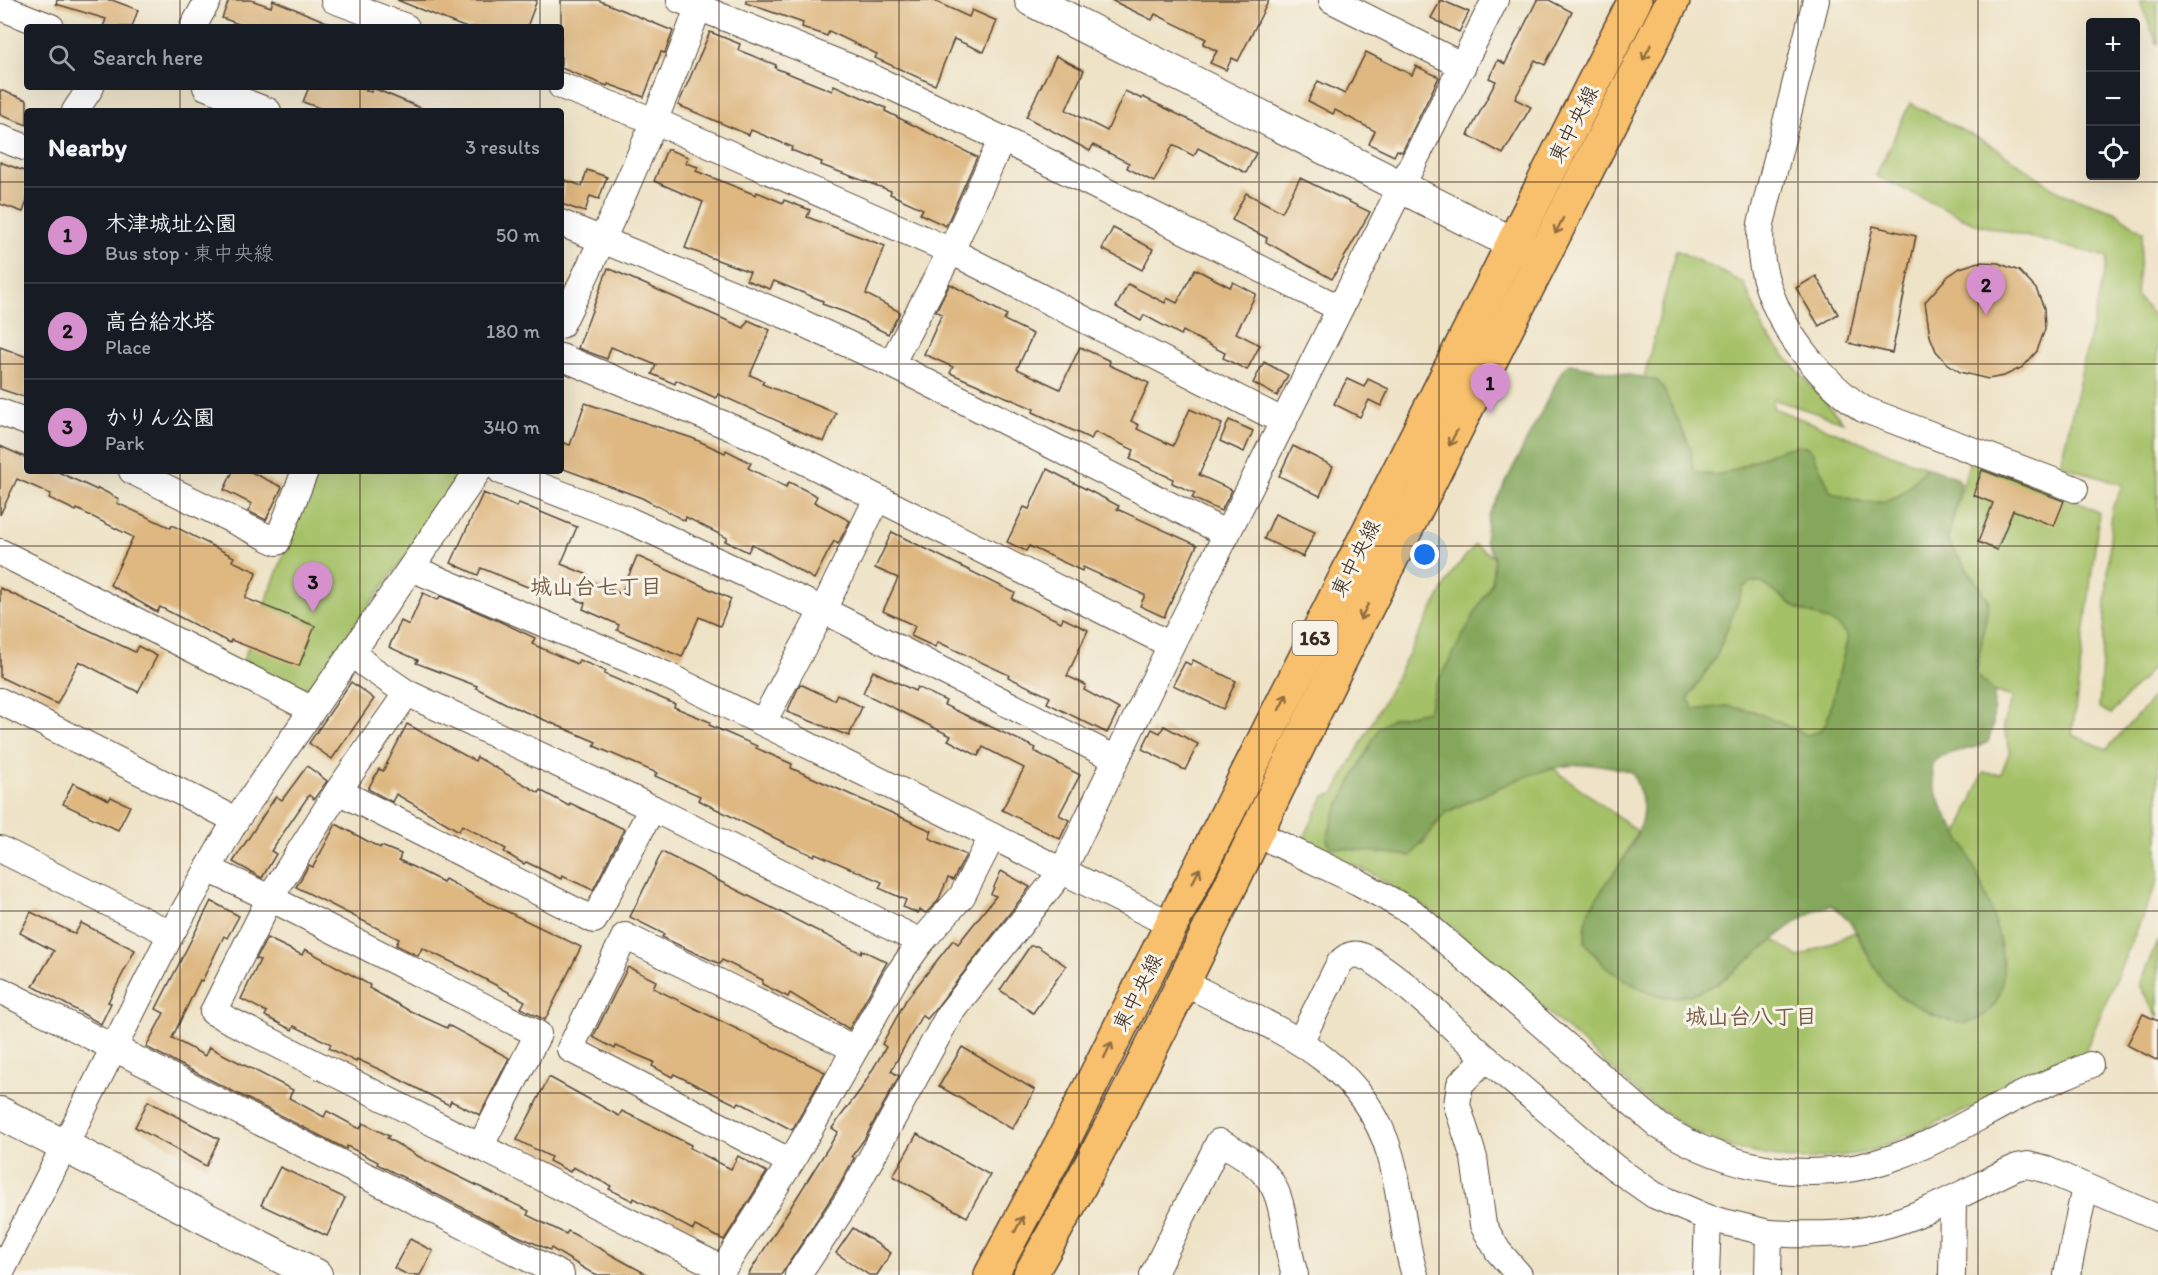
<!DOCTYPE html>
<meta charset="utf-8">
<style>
body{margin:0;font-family:Itim,"Klee One",sans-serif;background:#20242c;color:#f1f3f6}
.controls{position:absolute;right:18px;top:18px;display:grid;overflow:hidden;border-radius:6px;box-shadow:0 6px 24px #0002}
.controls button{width:54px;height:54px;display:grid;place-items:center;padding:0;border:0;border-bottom:2px solid #363941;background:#171b24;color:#f1f3f6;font:30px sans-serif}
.you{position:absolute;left:1425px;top:555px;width:21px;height:21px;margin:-15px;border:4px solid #fff;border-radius:50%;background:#1a73e8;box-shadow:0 0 0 9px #1a73e833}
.badge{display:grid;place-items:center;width:39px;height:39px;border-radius:50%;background:#d690ce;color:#111;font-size:20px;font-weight:700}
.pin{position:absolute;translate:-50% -50px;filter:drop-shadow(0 2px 3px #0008)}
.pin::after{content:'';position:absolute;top:32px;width:21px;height:18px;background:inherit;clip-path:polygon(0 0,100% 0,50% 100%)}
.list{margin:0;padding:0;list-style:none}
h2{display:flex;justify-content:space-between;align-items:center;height:78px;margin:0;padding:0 24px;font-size:26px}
h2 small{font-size:20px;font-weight:400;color:#9ea1a6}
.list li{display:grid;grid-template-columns:39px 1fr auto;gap:18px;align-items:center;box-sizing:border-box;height:96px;padding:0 24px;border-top:2px solid #363941}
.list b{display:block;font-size:22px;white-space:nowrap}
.list p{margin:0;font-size:20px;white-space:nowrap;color:#9ea1a6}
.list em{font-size:20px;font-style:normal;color:#9ea1a6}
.icon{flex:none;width:33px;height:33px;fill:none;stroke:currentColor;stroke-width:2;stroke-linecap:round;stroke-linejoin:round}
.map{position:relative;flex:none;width:2158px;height:1275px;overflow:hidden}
.search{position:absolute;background:#171b24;box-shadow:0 6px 24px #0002;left:24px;top:24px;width:540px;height:66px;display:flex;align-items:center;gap:15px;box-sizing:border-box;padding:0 21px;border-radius:6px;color:#9ea1a6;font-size:22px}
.panel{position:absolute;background:#171b24;box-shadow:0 6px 24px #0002;left:24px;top:108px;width:540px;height:366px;border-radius:6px}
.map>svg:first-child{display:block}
</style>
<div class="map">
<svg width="2158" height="1275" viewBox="0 0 2158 1275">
<rect width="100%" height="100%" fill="#f7f3e8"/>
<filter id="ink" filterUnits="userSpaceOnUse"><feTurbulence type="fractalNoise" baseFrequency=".0167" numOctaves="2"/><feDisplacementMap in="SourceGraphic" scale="12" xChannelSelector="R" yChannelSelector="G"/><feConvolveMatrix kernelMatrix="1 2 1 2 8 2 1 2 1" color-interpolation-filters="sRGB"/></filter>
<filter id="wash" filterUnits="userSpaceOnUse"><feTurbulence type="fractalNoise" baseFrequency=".008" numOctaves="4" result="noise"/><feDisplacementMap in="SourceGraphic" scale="24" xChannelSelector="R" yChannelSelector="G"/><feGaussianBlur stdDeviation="1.35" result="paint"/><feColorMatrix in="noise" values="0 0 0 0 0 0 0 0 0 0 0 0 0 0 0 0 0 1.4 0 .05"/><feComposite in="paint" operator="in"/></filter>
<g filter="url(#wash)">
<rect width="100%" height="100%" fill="#eee3c7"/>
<!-- green -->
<g fill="#a5c167" stroke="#707642" stroke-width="1.5">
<polygon points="2139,0 2158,0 2158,45"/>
<polygon points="1910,103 1994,147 2061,193 2114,211 2143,232 2136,295 2158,321 2158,661 2111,714 2099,708 2112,508 2123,485 2060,465 2108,257 1976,224 1876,176"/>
<path d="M1676,250l68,33 21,50 78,89 -70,-23v9l153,59c-8,9 -17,22 -26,28 -22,14 -48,6 -69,-3l-19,-40 -42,1 -48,22 -26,-2 -4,-7 -1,-18 -35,-68 -12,-2z"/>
<polygon points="1970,460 2066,495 2099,513 2072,735 2107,749 2158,692 2158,880 2081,1061 1869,1152 1807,1160 1782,1158 1734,1149 1689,1129 1648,1101 1440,917 1371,873 1302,842 1324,796 1334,794 1452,573 1475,545 1494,557 1492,582 1436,685 1428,711 1393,718 1423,844 1444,814 1521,775 1554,769 1637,831 1619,868 1589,910 1585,942 1718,984 1772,939 1799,957 1855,932 1888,987 1968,854 1958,834 1983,773 2001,774 2010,750 2003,724 2013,697 1994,692 1976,674 1989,600 1947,541"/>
<polygon points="316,471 457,471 458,475 402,561 309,687 296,689 242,663"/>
<polygon points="1751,582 1762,583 1797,608 1838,625 1848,637 1827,722 1820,731 1807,735 1753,711 1726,706 1695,710 1688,699 1717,655 1744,586"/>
<polygon points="2158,940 2158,1017 2139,985"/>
</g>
<!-- forest -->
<path fill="#84a75c" stroke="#60683d" stroke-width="1.5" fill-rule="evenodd" d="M1569,364l87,16 6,6 29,62 1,17 4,8c38,11 71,-29 110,-27l6,6 19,40c21,9 47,17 69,3 9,-6 18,-19 26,-28l30,10 5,6 -14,58 42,59 -13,74 18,18 -1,34 -5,16c-17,9 -41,8 -55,20 -5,34 21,62 35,91 19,43 65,143 6,168 -10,5 -34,-2 -44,-8 -13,-7 -33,-16 -42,-27 -23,-24 -27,-64 -57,-81 -67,18 -116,123 -191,83 -30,-16 -35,-19 -55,-46 0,-11 0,-23 5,-32 16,-33 51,-62 53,-101 1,-11 -7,-25 -10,-36 -53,-21 -106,0 -154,24 -11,5 -23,9 -33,16 -12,8 -24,31 -35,43l-81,-9 -3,-8 7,-24 45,-87 14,-10 35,-7 8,-26 56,-103 2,-25 -9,-16 3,-24 75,-148zM1751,582l11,1 35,25 41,17 10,12 -21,85 -7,9 -13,4 -54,-24 -27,-5 -31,4 -7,-11 29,-44 27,-69z"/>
<g id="blocks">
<!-- building -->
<g fill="#deb781">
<polygon points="57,0 112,0 138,10 132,27 103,27 106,19 56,4"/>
<polygon points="229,0 251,0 271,7 273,0 339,27 247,27 222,18"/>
<polygon points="397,0 537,0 527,27 464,27"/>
<polygon points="561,0 598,0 673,31 665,53 661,52 644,97 608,84 607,86 561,68"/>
<polygon points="746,0 932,0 969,17 972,10 997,21 984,52 954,39 935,85 875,58 877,54 829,31 827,36 802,27 803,23 746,3"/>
<polygon points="1111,0 1269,0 1238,61 1232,58 1226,70 1210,63 1217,51 1203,44 1206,39 1155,14 1152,20"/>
<polygon points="1441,0 1469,12 1459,32 1431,18"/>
<polygon points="1537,0 1549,0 1572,12 1545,65 1535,60 1515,99 1531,107 1503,154 1468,135 1496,81 1489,78 1498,60 1505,64"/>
<polygon points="710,32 740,44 738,50 776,65 775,68 832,91 834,85 886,108 885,111 977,157 946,226 920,214 923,209 890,194 891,191 821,165 822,162 791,150 792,147 751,130 749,135 678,105"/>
<polygon points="1366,52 1412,75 1416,66 1439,77 1402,152 1397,150 1394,156 1369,144 1375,131 1335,110 1333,114 1308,101 1318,81 1345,94"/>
<polygon points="1056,56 1084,70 1066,110 1107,131 1125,91 1142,99 1143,97 1256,153 1246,173 1198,148 1194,156 1173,145 1154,182 1127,168 1129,163 1093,145 1090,151 1026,117"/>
<polygon points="309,87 358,87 371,92 373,88 428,111 328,111 303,102"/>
<polygon points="0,90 27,100 27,125 0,115"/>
<polygon points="667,149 688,157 686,163 698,167 696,171 756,195 757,192 783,203 784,200 810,210 807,217 885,246 866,294 900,312 888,334 847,313 822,304 823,301 774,281 770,289 746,280 750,272 685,248 703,202 654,181"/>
<polygon points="0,162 27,172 27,201 23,212 0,204"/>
<polygon points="587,170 607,177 599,199 590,196 585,212 561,204 565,180 582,186"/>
<polygon points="1300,178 1370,212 1332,279 1266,242 1267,238 1232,220 1246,193 1282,212"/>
<polygon points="1873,226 1916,236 1892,353 1848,343"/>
<polygon points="1113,228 1153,249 1142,270 1102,249"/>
<polygon points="1979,262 1998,263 2019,271 2036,289 2044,308 2045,329 2037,351 2023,367 2004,376 1988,379 1960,372 1947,363 1936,351 1930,336 1925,302 1947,277 1960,268"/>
<polygon points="608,268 744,328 748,320 770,330 750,375 764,381 762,384 836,413 824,442 718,394 716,398 676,380 675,384 652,374 656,365 611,347 607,359 578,348"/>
<polygon points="1195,269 1230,287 1233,282 1256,294 1236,333 1260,345 1247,370 1223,358 1225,353 1183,331 1181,335 1144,315 1141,321 1116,307 1128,284 1165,303 1167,298 1177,303"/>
<polygon points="1816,276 1838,314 1819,326 1796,288"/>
<polygon points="950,284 1007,315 1004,320 1033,334 1017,369 1060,389 1080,347 1110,361 1109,365 1149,383 1131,421 1139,425 1137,429 1173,446 1190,409 1222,424 1199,475 1232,490 1221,511 1192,498 1195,493 1172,483 1173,479 1130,459 1134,450 1095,432 1091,439 1033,412 1034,409 950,373 953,367 924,354 942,314 936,311"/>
<polygon points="0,347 27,357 27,398 0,389"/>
<polygon points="1264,362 1288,375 1277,396 1253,383"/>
<polygon points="1347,379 1364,387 1368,379 1389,389 1381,406 1369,400 1360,417 1334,404"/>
<polygon points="585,403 692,438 725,453 726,450 751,463 748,468 786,487 789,482 817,496 814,502 850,521 838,544 834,541 814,579 752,544 748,552 725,541 727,538 686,517 685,521 642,498 561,468 561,442 570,445"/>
<polygon points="1229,420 1253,431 1244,452 1220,441"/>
<polygon points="0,446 27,458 27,471 56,471 97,490 98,488 119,499 117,503 171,528 172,525 234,557 232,561 257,572 245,598 315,626 299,666 231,640 230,643 160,607 157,612 110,585 133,537 77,509 76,511 49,498 51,494 17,479 0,515"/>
<polygon points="1293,446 1333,466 1320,496 1279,476"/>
<polygon points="1047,469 1119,506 1117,509 1197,545 1164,617 1140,606 1145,595 1083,567 1082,571 1029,546 1026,551 1007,542 1024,507 1029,509"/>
<polygon points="1982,470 2064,501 2054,526 2013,510 1997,550 1978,542 1993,503 1973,495"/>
<polygon points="233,471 249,471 282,487 266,520 248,511 252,504 224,490"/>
<polygon points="483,493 517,507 519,503 577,527 561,564 588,575 586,579 621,594 637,556 731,599 720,626 699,617 682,657 617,630 619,625 583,609 585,603 548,587 545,594 481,568 478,575 451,563"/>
<polygon points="1275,514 1315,532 1303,557 1264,539"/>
<polygon points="892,532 1015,593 1012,599 1061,622 1063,618 1088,630 1067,676 1086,685 1084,690 1119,709 1107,733 1047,703 1050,697 1008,677 1009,675 938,642 935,647 911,636 915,626 883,611 898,578 875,568"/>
<polygon points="0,588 135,652 138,646 157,656 138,692 79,661 57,704 0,677"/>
<polygon points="423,593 438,600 440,596 501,622 535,638 532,644 577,664 579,660 606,671 604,674 675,704 674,707 710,722 709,725 757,746 756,748 792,764 791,768 932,831 929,838 966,855 953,880 948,878 938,901 926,913 920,910 918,913 903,907 906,900 879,888 882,882 815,853 814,856 787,844 698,800 700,796 655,776 657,773 594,746 596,742 507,704 476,688 477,686 416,663 418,660 389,647 401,621 409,625"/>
<polygon points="1193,660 1236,681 1223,709 1173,685 1185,662 1191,665"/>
<polygon points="873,671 915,691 917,687 946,701 944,705 1036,748 1034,751 1080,775 1059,815 1069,820 1060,839 1002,810 1024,768 983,747 978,756 948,740 951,736 863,693"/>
<polygon points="351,682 374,699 332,759 309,743"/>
<polygon points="800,684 834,700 837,694 862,707 849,736 787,712"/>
<polygon points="407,724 475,761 477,757 539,793 540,790 569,806 570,803 624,829 593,890 562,876 561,879 526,862 524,864 504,852 506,849 462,825 459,831 396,794 392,802 368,789 379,769 383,771"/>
<polygon points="1164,726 1198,744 1185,770 1142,749 1152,729 1160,733"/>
<polygon points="307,766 327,781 314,799 309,795 271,851 276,854 262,878 233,862 276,796 282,800"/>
<polygon points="73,783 109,800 111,797 130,806 118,830 63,804"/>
<polygon points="336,824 380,848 381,846 401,854 399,860 443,882 445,879 481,899 581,947 545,1020 521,1008 525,1001 466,969 422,948 418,956 396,945 399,939 296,887 309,865 313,867"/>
<polygon points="662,852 861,953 862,950 887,962 849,1029 790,993 788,997 762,984 763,980 722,960 720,964 689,950 662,937 664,934 630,917"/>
<polygon points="1001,871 1030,887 933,1012 927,1019 922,1015 891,1071 899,1076 865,1138 852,1156 854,1158 839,1186 781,1275 748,1275 838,1132 832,1128 861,1089 886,1047 882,1044 906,1000 953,940 958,944 996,896 991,894"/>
<polygon points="211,901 239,916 227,938 224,936 202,981 200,980 172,1038 205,1056 209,1047 293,1090 289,1098 324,1117 327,1111 360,1129 363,1123 389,1136 387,1138 423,1159 529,1211 527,1215 566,1234 568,1231 648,1275 595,1275 551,1248 550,1250 516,1235 377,1164 378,1162 347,1146 346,1149 146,1047 164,1013 156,1009"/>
<polygon points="31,912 75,934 81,923 135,950 108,1002 111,1003 101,1024 33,986 54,951 20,933"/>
<polygon points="267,938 302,955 305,949 370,985 369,988 408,1010 447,1028 448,1025 509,1058 480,1115 451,1101 449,1105 387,1073 357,1059 356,1062 329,1048 331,1044 294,1026 292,1030 265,1016 267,1012 241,999 260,960 256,959"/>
<polygon points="1030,946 1037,946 1066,966 1033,1013 1000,990"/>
<polygon points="628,967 656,981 653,988 825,1072 792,1130 739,1102 737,1105 674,1074 672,1077 652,1066 654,1062 616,1046 615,1049 593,1037"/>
<polygon points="2143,1014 2158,1021 2158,1061 2127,1045"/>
<polygon points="962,1047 1035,1090 1012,1129 939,1086"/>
<polygon points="549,1077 619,1116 622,1111 691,1145 690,1148 731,1169 738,1156 767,1172 724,1240 695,1226 693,1230 634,1198 633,1201 609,1189 611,1186 573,1167 570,1172 549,1161 551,1157 517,1140"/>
<polygon points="148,1101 219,1139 206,1166 135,1127"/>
<polygon points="917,1134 990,1175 967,1217 893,1176"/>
<polygon points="280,1167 345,1198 327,1236 261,1205"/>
<polygon points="853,1228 891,1253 877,1275 869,1275 836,1253"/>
<polygon points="410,1239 433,1251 420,1275 408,1275 394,1268"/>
</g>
</g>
</g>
<g filter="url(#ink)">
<use href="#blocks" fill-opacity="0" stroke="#564637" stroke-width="1.5"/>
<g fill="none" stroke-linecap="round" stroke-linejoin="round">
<defs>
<g id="minor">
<polyline points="334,0 406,27"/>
<polyline points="680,0 854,69 1002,139 1339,308"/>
<polyline points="1332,0 1463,66"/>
<path d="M1816,0l-55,224c-8,71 45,147 102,185l212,80"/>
<polyline points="0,7 51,27"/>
<polyline points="193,27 208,0"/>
<polyline points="561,86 655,121 951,251 1284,422"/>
<polyline points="206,87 268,111"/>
<polyline points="75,111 91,87"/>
<polyline points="0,138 27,148"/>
<polyline points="561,223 787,316 891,364 1227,534"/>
<path d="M561,325c53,-105 100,-214 140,-325"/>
<polyline points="561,357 764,441 1171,645"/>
<polyline points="891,364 951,251 1002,139"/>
<polyline points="0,412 27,422"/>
<polyline points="132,471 277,542 305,471"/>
<polyline points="501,471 626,519 823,610 1116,759"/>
<polyline points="0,552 311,709"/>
<polyline points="411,568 666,675 1172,925"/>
<polyline points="407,693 338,791 594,920 652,808"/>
<polyline points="0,701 236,820"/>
<polyline points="763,722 823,610 877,499"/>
<polyline points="338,791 270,898 538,1034 480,1147"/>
<path d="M1256,833l102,49 54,30 247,214c72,45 155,60 236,31 41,-14 81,-39 120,-59 24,-12 50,-22 75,-33"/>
<polyline points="0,849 171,934"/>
<polyline points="208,869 270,898 213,1012 723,1269 791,1162 896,977 921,942 652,808 407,693 366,665 352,652"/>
<polyline points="921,942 962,896 992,837"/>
<path d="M1183,982c83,44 177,71 207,172 12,40 12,81 25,121"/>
<polyline points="0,990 561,1275"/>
<path d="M1301,1040l38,-76c5,-6 11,-11 20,-9 24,4 105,83 127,103"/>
<polyline points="791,1162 570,1049 625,936 855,1049"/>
<polyline points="0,1274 171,934 236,820 478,471"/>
<polyline points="798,1275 850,1197 950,1013 1063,870 1171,645 1495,0"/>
<path d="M1153,1275l66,-133c76,37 56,65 76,133"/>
<polyline points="1519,1275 1498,1251 1483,1225 1474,1158 1457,1105 1460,1084 1486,1058 1614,1167 1654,1195 1708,1218 1769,1233"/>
<polyline points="1706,1275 1708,1218"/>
<path d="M1768,1275l1,-42c36,2 74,3 109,-6 50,-12 93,-39 139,-60l11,-2 19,5 111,48"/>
<polyline points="1952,1275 1953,1199"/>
<polyline points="2067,1275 2085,1187"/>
</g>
<g id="tertiary">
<polyline points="1031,0 1536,255"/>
<polyline points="0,1113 316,1275"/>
</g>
<g id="trunk">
<polyline points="991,1275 1065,1137 1635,0"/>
<path d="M1030,1275c112,-195 204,-401 304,-602 111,-225 226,-449 339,-673"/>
</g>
</defs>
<!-- minor casing -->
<use href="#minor" stroke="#564637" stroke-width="28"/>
<!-- tertiary casing -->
<use href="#tertiary" stroke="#564637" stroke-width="34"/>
<!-- trunk casing -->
<use href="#trunk" stroke="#564637" stroke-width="36"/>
<!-- minor -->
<use href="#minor" stroke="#fff" stroke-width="26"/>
<!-- tertiary -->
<use href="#tertiary" stroke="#fff" stroke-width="32"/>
<!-- trunk -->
<use href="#trunk" stroke="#f8bf6c" stroke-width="33"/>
</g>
<!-- one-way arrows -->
<defs><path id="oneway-shaft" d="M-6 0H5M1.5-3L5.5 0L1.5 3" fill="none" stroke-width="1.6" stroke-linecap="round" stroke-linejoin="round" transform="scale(1.5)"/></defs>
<g stroke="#906d41">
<use href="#oneway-shaft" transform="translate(1647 52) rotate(117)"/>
<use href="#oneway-shaft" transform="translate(1559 226) rotate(117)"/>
<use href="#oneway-shaft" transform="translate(1453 438) rotate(117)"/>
<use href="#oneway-shaft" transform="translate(1364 612) rotate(117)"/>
<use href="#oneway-shaft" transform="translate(1283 702) rotate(-63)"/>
<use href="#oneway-shaft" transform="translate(1196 876) rotate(-63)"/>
<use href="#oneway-shaft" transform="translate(1108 1050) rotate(-64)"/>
<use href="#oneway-shaft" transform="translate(1019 1224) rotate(-62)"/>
</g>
</g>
<!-- grid -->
<path fill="none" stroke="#3b2a1e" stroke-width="1.5" stroke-opacity="0.55" d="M180,0v27M360,0v27M540,0v27M719,0v1275M899,0v1275M1079,0v1275M1259,0v1275M1439,0v1275M1618,0v1275M1798,0v1275M1978,0v1275M180,87v24M360,87v24M540,87v24M0,182h27M561,182h1597M0,364h27M561,364h1597M180,471v804M360,471v804M540,471v804M0,546h2158M0,729h2158M0,911h2158M0,1093h2158"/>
<g text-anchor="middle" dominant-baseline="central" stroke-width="6" stroke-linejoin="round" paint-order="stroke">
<!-- shield labels -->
<rect fill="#f7f3e8" stroke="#73665b" stroke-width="1.5" x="1292.5" y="621" width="45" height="34" rx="4.5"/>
<g font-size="20" font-weight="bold" fill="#3b2a1e">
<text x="1315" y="638">163</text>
</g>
<!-- street labels -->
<g font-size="21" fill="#3b2a1e" stroke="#f7f3e8">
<text transform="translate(1573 124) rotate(-63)">東中央線</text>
<text transform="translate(1355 558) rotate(-63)">東中央線</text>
<text transform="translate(1137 992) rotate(-63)">東中央線</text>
</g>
<!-- neighbourhood labels -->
<g font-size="22" font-weight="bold" fill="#745b41" stroke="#f7f3e8">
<text x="596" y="586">城山台七丁目</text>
<text x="1751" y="1016">城山台八丁目</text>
</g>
</g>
</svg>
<div class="controls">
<button>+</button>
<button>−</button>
<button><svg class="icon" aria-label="locate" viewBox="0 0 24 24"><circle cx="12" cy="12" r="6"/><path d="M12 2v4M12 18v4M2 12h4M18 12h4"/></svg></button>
</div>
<div class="you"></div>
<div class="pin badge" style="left:1490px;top:413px">1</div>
<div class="pin badge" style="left:1986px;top:315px">2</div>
<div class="pin badge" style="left:313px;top:612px">3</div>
<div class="search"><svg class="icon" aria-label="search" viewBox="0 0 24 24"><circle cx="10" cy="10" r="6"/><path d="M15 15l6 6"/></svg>Search here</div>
<section class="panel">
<h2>Nearby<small>3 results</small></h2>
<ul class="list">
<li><span class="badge">1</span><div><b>木津城址公園</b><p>Bus stop · 東中央線</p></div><em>50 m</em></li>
<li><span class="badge">2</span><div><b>高台給水塔</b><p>Place</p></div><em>180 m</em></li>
<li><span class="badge">3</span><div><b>かりん公園</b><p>Park</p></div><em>340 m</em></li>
</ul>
</section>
</div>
